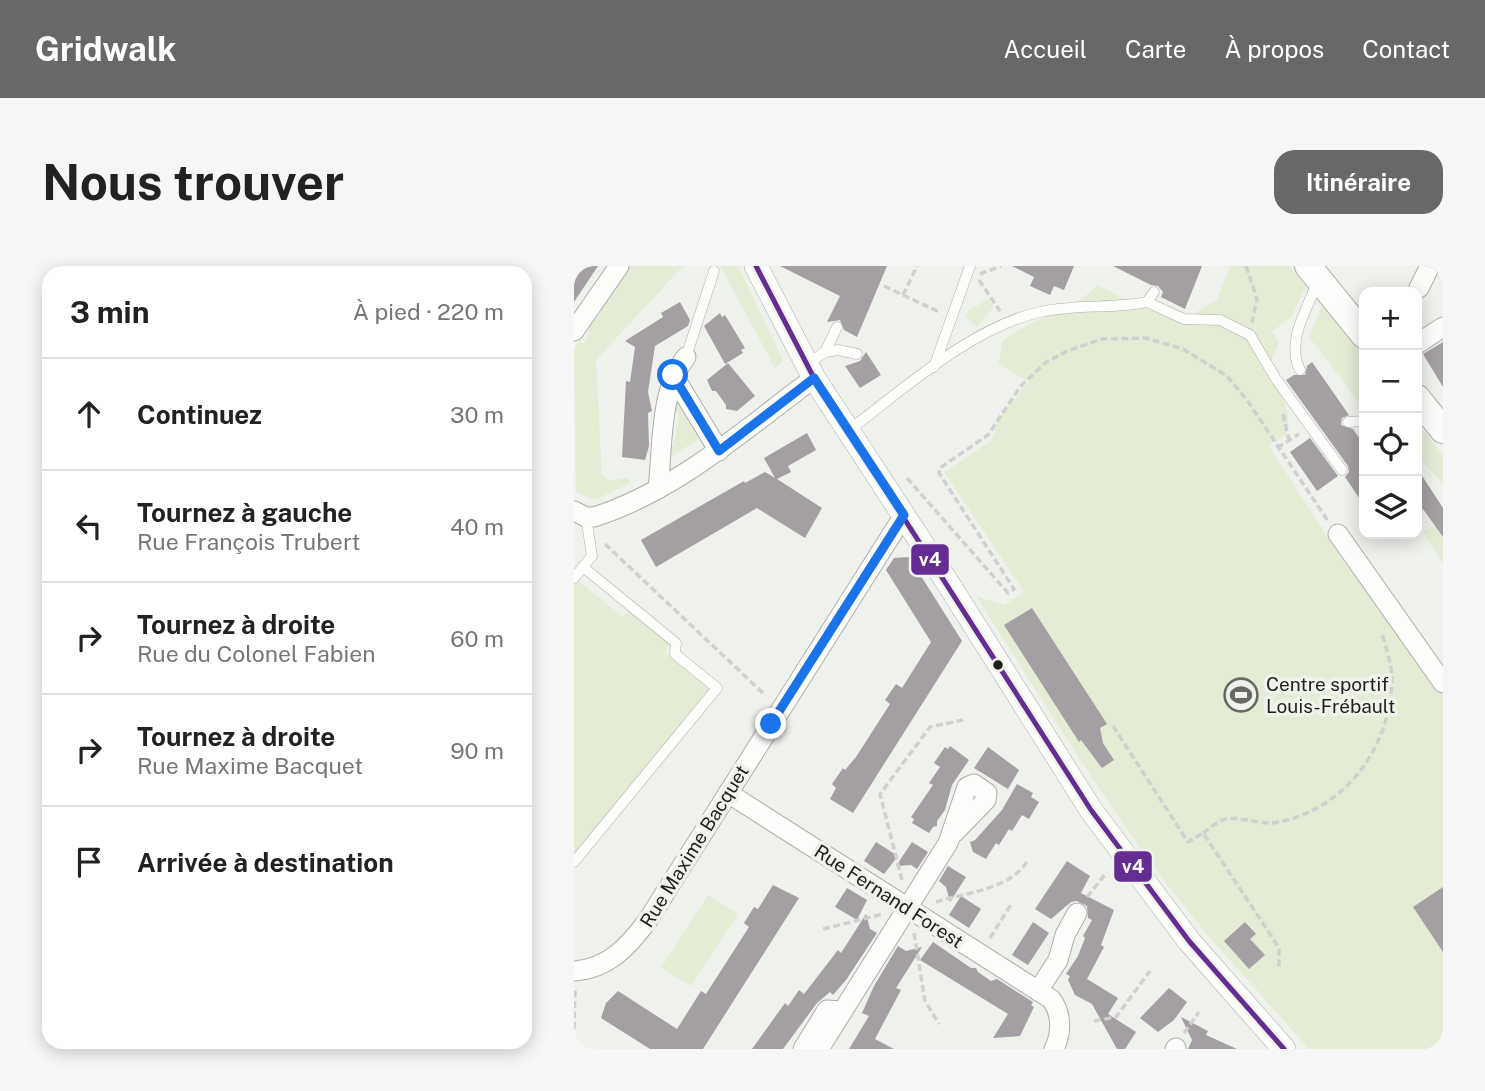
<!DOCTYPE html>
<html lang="fr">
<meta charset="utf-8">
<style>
body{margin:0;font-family:"Public Sans",sans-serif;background:#f6f6f6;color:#222}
.controls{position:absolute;right:21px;top:21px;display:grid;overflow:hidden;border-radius:14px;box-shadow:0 4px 18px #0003}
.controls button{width:63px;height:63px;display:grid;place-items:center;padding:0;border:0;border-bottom:2px solid #e0e0e0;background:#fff;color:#222;font:35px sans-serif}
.stop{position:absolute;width:21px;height:21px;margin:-16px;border:5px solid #1a73e8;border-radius:50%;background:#fff}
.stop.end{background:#1a73e8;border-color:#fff;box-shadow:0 2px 7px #0008}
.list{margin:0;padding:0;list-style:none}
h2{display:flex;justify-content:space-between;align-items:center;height:91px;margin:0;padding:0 28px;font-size:30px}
h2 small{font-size:23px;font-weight:400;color:#767676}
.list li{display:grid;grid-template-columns:46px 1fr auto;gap:21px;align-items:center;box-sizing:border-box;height:112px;padding:0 28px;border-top:2px solid #e0e0e0}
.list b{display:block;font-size:26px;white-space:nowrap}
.list p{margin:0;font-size:23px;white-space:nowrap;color:#767676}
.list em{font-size:23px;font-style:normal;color:#767676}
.icon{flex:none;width:38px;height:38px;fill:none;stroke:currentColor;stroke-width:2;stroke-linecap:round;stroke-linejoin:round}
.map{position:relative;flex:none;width:869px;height:783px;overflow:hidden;border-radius:21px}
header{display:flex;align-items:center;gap:42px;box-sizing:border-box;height:98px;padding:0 35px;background:#686966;color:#fff}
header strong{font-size:33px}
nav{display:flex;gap:38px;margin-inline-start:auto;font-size:24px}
.intro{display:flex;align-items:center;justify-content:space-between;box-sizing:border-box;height:168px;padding:0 42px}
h1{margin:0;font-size:49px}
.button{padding:18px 32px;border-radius:21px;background:#686966;color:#fff;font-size:24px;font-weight:700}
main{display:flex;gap:42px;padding:0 42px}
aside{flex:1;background:#fff;border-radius:21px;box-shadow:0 4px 18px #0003}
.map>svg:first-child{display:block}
</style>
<header>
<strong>Gridwalk</strong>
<nav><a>Accueil</a><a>Carte</a><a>À propos</a><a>Contact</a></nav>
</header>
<div class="intro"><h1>Nous trouver</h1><a class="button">Itinéraire</a></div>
<main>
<aside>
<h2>3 min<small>À pied · 220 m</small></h2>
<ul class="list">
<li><svg class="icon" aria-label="ahead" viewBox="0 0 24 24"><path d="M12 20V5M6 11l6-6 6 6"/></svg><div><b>Continuez</b></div><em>30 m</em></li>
<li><svg class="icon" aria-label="left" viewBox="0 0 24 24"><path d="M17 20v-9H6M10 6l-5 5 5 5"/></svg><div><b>Tournez à gauche</b><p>Rue François Trubert</p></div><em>40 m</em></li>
<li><svg class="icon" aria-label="right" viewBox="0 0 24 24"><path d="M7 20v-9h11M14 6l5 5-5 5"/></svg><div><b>Tournez à droite</b><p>Rue du Colonel Fabien</p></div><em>60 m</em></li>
<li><svg class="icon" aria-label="right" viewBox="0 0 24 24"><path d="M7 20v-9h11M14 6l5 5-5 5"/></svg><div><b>Tournez à droite</b><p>Rue Maxime Bacquet</p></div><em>90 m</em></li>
<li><svg class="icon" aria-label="arrive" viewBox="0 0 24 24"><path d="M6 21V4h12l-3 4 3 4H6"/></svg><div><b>Arrivée à destination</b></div></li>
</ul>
</aside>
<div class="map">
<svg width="869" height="783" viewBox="0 0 869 783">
<rect width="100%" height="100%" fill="#eff1ed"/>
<!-- green -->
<g fill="#e4ecd6">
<polygon points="55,0 109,0 22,94 28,209 35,214 54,212 56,217 21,234 2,226 0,85 5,75 9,78 16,67 12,63"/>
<polygon points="146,0 164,0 209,94 201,102"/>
<path d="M656,0h59l17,21 -14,29 -20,16 7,10 -12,30c13,20 27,39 19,63l-18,10 80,123 6,-3 89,127v357h-134c-51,-59 -106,-115 -152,-178 -65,-88 -122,-183 -181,-275l28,9 20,-13 -80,-120 47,-31 9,-24 29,-35 -31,-18 5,-23c29,-24 68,-27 94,-56l44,23 45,10 31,-18z"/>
<polygon points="415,33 420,41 402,61 391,49 397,43"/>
<polygon points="748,39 790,90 790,143 735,71"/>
<polygon points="102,133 125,173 93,193 94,179 100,180 105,147 98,145"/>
<polygon points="843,157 869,189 869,218 843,189"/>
<polygon points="869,254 869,298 849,266"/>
<polygon points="3,314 49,351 56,344 97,377 91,386 137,424 0,590 0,318"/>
<polygon points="134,629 164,648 117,720 87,702"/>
</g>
<!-- building -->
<g fill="#a49fa2">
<polygon points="0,0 24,0 0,36"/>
<polygon points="206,0 313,0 283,71 270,64 266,54 253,56 266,30"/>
<polygon points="438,0 500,0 490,24 480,20 476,29 456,20 460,11"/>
<polygon points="539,0 628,0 611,43 587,31 589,26 584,20 577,19"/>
<polygon points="106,36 116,54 114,60 81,80 74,126 78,145 74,147 75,180 71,194 48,191 52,115 56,116 61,81 51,75 89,51 87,47"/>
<polygon points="146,47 148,51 151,49 171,82 167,84 169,87 151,98 130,60"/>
<polygon points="869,76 869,121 849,88"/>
<polygon points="292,86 307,109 286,122 271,100 286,95"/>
<polygon points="738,96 775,149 768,152 767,159 779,163 790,179 790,239 771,211 775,206 774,200 712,114 720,109 731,109 733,100"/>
<polygon points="154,97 181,130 163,145 152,143 152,139 142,125 138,125 133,114"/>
<polygon points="233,167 242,184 214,200 217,206 203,213 248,242 231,272 183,242 82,301 67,274 170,215 171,217 191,206 201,212 190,192"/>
<polygon points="736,172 764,210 743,225 716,186"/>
<polygon points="843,202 869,242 869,271 849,243 843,247"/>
<polygon points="335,291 388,375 279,547 256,533 262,522 258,518 269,502 271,504 282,491 316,438 311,434 322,418 328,422 357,376 312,304 320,292"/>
<polygon points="458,342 533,458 526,462 529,477 540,494 528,502 507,474 505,476 430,359"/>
<polygon points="376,480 395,494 378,519 371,544 363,555 363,560 359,561 355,567 338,557 340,553 337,551 359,519 355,517 366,501 360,497 371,481 374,483"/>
<polygon points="414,481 445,504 434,523 400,502"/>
<polygon points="443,518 459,527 457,531 465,536 455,553 448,549 438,565 435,563 425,579 422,577 412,593 399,586 396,576 401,574 428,544"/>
<polygon points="302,576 324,590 310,608 290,595"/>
<polygon points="338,576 354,586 343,603 337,599 322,600"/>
<polygon points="493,595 516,610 507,627 540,644 527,679 530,681 513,713 544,732 534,748 562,766 551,783 543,783 518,738 501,729 494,714 496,710 492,708 504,690 511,672 509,670 518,654 514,652 513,640 503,635 497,636 477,653 461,643"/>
<polygon points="374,600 392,611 376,636 372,621 365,615"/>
<polygon points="199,619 225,632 129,783 76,783 27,752 32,737 44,725 103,763 127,725 132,728 175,661 170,657 180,641 184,643"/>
<polygon points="869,621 869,686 839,641"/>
<polygon points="273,622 293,634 283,654 261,641"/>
<polygon points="387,630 407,643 395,662 375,649"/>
<polygon points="292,648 296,663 303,667 272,714 259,729 256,726 243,737 209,783 178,783 211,737 214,740 225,724 230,728 264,684 267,687"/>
<polygon points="459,656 475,667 454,699 438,689"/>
<polygon points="671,656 682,668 676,673 691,689 675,703 650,675"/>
<polygon points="359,676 397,702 402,702 404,706 417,715 423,713 459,736 457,739 460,741 446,770 419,772 434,748 346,694"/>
<polygon points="324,680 332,685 348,681 322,722 327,724 301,773 320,783 275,783 295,750 288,747 300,720"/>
<polygon points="595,722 613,736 600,754 584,766 566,752"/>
<polygon points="607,751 634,765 632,769 663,783 614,783 618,774"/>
</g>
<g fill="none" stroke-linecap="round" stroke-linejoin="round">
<defs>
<g id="service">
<polyline points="573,36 610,53 646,54 676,69 702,113 768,204"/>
<polyline points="251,86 264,84 283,88"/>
<polyline points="112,91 140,5"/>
<polyline points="232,99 251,86 263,61"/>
<polyline points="360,101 396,0"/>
<path d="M726,104c-14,-27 6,-60 17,-86"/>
<polyline points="774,156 790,155"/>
<path d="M275,164c55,-41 123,-103 191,-118 36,-8 73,-3 107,-10l7,-10"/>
<polyline points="0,312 18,290 12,251"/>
<polyline points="0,596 143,422 101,388 102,377 9,301"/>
</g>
<g id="minor">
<polyline points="845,22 856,0"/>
<polyline points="0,65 45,0"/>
<polyline points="843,78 869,61"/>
<polyline points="99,109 145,185"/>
<path d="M84,223c5,-42 1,-98 28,-132"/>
<path d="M0,245l12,6h8c84,-27 151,-88 220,-139"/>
<polyline points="764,268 869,417"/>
<path d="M154,527l323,206c11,14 11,34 3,50"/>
<path d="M0,705c34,-2 55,-25 74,-51l256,-405"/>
<polyline points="464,725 484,694 491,669 503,647"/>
<polyline points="229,783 253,744 267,745"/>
<polyline points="245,783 374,577 393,521 400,518 413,527 412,534 380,567"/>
<polyline points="601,783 602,782"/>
</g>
<polyline id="tertiary" points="182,0 240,112 377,322 517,544 615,675 710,783"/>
<g id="secondary">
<polyline points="734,0 790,69"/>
<polyline points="843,132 869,164"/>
</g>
</defs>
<!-- service casing -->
<use href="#service" stroke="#acaeaa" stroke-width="11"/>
<!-- minor casing -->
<use href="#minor" stroke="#acaeaa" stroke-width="21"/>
<!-- tertiary casing -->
<use href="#tertiary" stroke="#acaeaa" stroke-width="24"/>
<!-- secondary casing -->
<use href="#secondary" stroke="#acaeaa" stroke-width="28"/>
<!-- path -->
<g stroke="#d0d0d0" stroke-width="3.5" stroke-dasharray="7 3.5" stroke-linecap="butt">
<polyline points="672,0 683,33 678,57"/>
<polyline points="406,8 427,0"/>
<polyline points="405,14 426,45"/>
<polyline points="310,20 365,46"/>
<polyline points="329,29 343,0"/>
<polyline points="709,148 715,174"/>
<polyline points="703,182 725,168"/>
<polyline points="333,212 434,327 440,323 365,207 366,202 414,169 446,121 471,97 493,85 528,73 572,72 609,83 653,110 673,134 754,255"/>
<polyline points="31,278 190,428"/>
<polyline points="539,460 614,576 629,567 700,674 705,683 705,701"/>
<path d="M629,567c6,-4 16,-13 23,-14 17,-3 36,7 53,3 67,-14 112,-75 113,-143 0,-15 -7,-32 -10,-47"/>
<polyline points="328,614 306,528 356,461 389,454"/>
<polyline points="513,631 533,606"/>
<path d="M362,636c28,-9 76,-13 91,-41"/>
<polyline points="249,663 309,648"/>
<polyline points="340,667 351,735 365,758"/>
<polyline points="416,672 438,637"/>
<polyline points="520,755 542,751 576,705"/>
<polyline points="0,763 1,724"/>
<polyline points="610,767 625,746"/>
</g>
<!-- service -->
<use href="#service" stroke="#fdfdfc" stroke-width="10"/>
<!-- minor -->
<use href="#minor" stroke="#fdfdfc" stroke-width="19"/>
<!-- tertiary -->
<use href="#tertiary" stroke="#fdfdfc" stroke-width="23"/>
<!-- secondary -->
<use href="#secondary" stroke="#fdfdfc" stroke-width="26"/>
<defs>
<polyline id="bus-1" points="182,0 240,112 517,544 615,675 710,783"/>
</defs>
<!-- bus-1 casing -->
<use href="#bus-1" stroke="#f0f3eb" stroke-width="10"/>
<!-- bus-1 -->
<use href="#bus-1" stroke="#652d92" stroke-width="5"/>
</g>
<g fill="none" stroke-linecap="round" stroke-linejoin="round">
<!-- route -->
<polyline stroke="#1a73e8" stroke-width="9" points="99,109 145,185 240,112 330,249 197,458"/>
</g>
<!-- icons -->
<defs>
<symbol id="stadium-ring" viewBox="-11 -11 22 22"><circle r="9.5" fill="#f0f3eb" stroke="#686966" stroke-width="1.5"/><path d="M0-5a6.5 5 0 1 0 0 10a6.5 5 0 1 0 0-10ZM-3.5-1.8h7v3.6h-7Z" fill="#686966"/></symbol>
</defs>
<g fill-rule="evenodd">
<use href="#stadium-ring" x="648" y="410" width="38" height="38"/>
</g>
<!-- markers -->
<circle fill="#1f201d" stroke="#f0f3eb" stroke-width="2.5" cx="424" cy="399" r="6"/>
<g text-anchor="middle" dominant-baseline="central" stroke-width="7" stroke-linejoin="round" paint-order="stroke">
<!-- poi labels -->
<g font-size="19" fill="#1f201d" stroke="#f0f3eb" text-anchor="start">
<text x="692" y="418">Centre sportif<tspan x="692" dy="22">Louis-Frébault</tspan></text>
</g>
<!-- street labels -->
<g font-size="19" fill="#1f201d" stroke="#f0f3eb">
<text transform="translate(120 580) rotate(-58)">Rue Maxime Bacquet</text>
<text transform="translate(315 630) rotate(33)">Rue Fernand Forest</text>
</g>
</g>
<g stroke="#f0f3eb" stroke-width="2.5">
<rect x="336" y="277" width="40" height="33" rx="7" fill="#652d92"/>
<rect x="539" y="584" width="40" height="33" rx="7" fill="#652d92"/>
</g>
<g font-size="19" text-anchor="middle" font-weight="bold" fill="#fff">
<text x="356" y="300">v4</text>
<text x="559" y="607">v4</text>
</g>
</svg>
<div class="controls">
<button>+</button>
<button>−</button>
<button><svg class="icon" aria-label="locate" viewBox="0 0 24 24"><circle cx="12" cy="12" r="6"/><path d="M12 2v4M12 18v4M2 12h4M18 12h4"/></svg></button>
<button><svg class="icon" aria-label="layers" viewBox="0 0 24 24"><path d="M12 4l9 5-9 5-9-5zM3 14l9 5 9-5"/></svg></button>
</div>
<div class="stop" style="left:99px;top:109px"></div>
<div class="stop end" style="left:197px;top:458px"></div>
</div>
</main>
